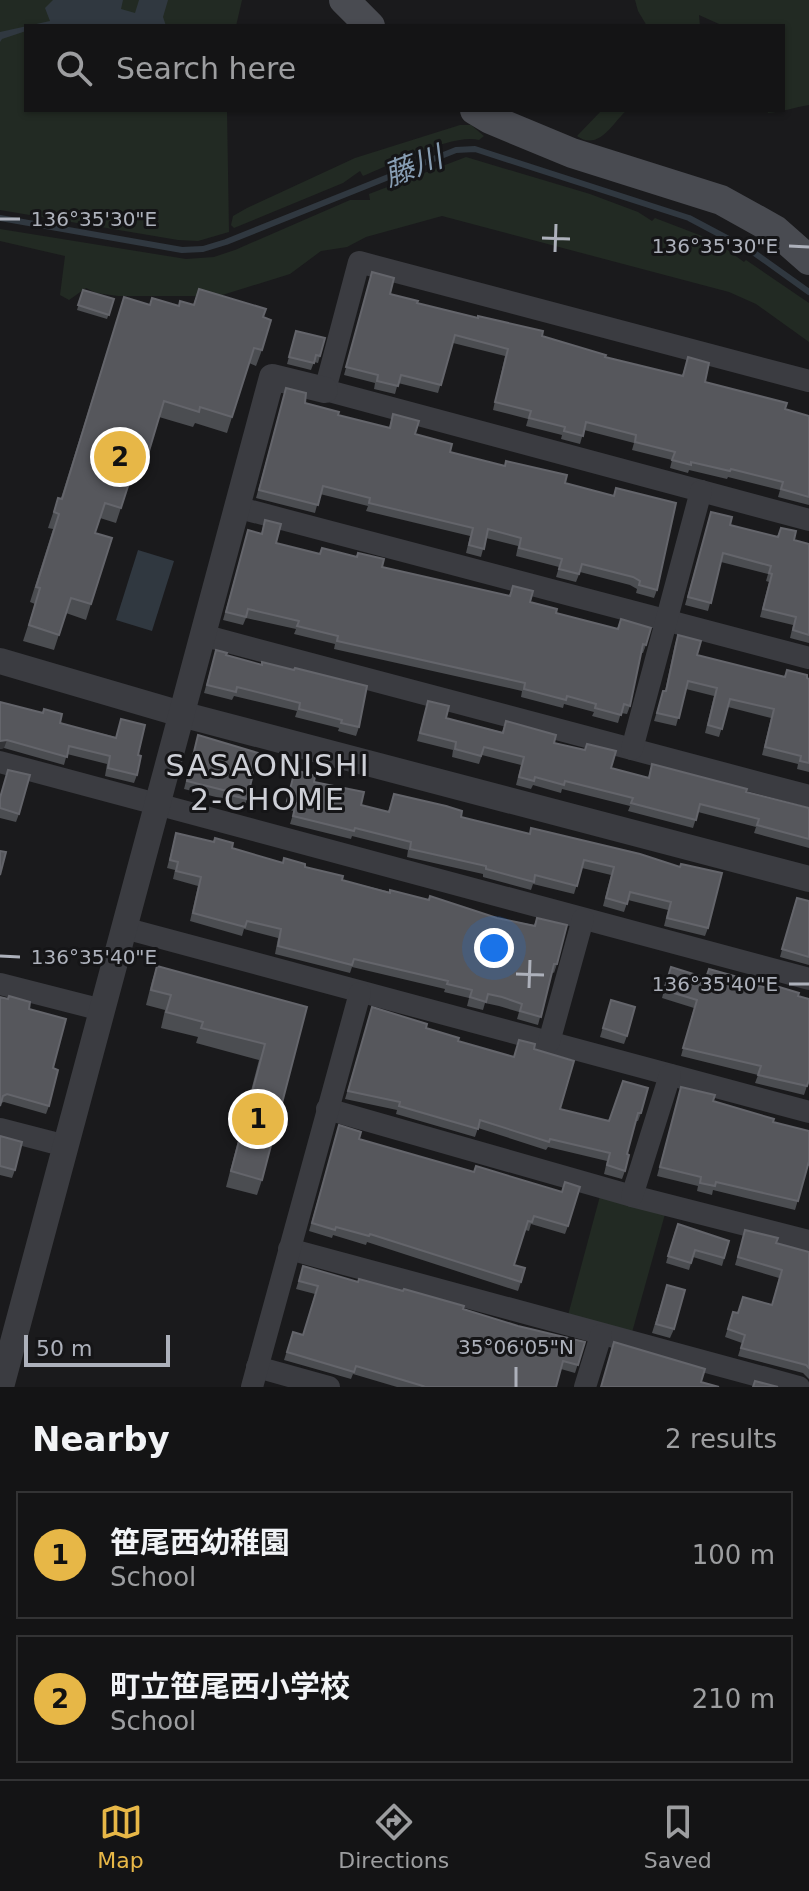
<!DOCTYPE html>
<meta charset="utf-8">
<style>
body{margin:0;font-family:"DejaVu Sans","Noto Sans JP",sans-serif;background:#1d1d1e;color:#f1f3f6}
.scale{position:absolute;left:24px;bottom:20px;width:146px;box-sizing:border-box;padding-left:8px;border:4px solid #adb1bb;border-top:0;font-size:22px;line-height:28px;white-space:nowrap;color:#adb1bb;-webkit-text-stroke:6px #151517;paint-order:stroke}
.you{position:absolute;left:494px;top:948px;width:28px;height:28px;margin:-20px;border:6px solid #fff;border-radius:50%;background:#1a73e8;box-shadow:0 0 0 12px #1a73e833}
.badge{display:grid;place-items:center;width:52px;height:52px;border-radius:50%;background:#e7b747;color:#111;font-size:26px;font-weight:700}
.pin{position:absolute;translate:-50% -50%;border:4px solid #fff;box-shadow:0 2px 8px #0006}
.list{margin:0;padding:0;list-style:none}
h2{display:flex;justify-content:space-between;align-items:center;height:104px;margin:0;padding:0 32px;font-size:34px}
h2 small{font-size:26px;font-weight:400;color:#9d9ea0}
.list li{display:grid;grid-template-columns:52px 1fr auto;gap:24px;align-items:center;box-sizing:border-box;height:128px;margin:0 16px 16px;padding:0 16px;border:2px solid #333334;border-radius:0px}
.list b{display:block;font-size:30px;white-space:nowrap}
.list p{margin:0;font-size:26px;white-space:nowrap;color:#9d9ea0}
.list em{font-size:26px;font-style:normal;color:#9d9ea0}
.icon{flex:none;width:44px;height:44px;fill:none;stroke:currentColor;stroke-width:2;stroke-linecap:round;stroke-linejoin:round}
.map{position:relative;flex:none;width:809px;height:1387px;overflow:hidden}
.search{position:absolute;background:#141415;box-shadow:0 2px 6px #0004;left:24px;right:24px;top:24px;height:88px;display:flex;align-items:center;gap:20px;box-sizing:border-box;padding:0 28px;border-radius:0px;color:#9d9ea0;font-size:30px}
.sheet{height:392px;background:#141415}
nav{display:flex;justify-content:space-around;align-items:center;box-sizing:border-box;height:112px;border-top:2px solid #333334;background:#141415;font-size:22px;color:#9d9ea0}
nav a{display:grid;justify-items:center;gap:4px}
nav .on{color:#e7b747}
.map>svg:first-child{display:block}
</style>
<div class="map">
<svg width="809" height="1387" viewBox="0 0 809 1387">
<rect width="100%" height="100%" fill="#1a1a1c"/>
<!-- green -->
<g fill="#222a23">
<polygon points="0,0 242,0 236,26 26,26 26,110 227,110 229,232 198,241 178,240 0,210"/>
<path d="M635,0h174v105c-14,2 -27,7 -41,8l-1,-3h16v-84h-66l2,-2 -20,-9 1,11h-53l-9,-15z"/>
<path d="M602,110h25c-14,12 -28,42 -50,26z"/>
<path d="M460,125h11l13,11 -5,4c-26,-7 -89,25 -116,36l-3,-5 -17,12 -109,45 -3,-3 2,-9 14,-8 108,-50z"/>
<polygon points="466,157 590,194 638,212 652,221 655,218 715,241 744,262 746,260 809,303 809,342 756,304 729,292 442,216 366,237 347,247 321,251 290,274 219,296 118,296 96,293 86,288 69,300 60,295 65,256 0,241 0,229 186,259 214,257 235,250 350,200 370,200 369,194"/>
<polygon points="600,1196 665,1214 631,1336 567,1319"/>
</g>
<!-- water -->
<g fill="#303840">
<polygon points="53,0 123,0 121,9 135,13 139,0 168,0 163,17 166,26 26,26 26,31 2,39 0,42 0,32 50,21 45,8"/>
<polygon points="138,550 174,561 152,631 116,620"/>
</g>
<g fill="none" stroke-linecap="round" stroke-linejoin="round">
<!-- stream -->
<polyline stroke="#303840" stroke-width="6" points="0,218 182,250 203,249 226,242 456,150 475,149 689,218 753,252 809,292"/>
<!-- minor -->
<g stroke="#3b3c41" stroke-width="22">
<polyline points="809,381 359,262 325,390 809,520"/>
<polyline points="236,507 809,658"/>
<polyline points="202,635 809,796"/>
<polyline points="632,749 701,491"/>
<polyline points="0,762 809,979"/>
<polyline points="124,928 809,1112"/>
<polyline points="0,984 102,1010"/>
<polyline points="549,1042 583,919"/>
<polyline points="327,1109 632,1196 809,1241"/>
<polyline points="0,1129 66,1146"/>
<polyline points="632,1196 670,1075"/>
<polyline points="289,1249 799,1387"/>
<polyline points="257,1367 329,1387"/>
<polyline points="252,1387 360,993"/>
<polyline points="585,1387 601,1335"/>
</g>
<!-- tertiary -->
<g stroke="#3b3c41" stroke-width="26">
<polyline points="0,661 181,714 809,879"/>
<polyline points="1,1387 272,377 325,390"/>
</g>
<!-- secondary -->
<g stroke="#494b51" stroke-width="30">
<polyline points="344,0 370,26"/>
<polyline points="475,110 490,119 572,153 721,200 775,230 809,260"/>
</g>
</g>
<!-- wall -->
<g fill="#4b4d51">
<polygon points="372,272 390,294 417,303 542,336 605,357 682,376 688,357 705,382 785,409 809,416 809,505 778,497 780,490 728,477 727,479 689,470 688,473 670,468 672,460 632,450 634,443 584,430 580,444 561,439 562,435 526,426 528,419 493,410 505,356 453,343 438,393 398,383 395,394 374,389 375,383 344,375"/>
<polygon points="199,289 263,317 262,350 256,366 249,363 227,433 195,423 193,427 159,417 140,476 132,474 116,523 100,518 95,533 91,604 86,620 66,613 54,650 23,641 35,604 30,602 53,529 48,528 58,498 61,498 124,297 150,305 193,305"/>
<polygon points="83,290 114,299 107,319 77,310"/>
<polygon points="296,331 320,356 318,363 314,362 311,370 287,364"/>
<polygon points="286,388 305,403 338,415 389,428 393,414 415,434 450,452 613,496 616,488 657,590 654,598 636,593 637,589 630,585 580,572 576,582 556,577 559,567 516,556 518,546 486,538 481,557 466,553 470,536 366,511 368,506 320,494 315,513 256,498"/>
<polygon points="711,512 730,525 777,537 781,528 794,540 809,544 809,643 790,638 793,625 760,617 769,582 766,581 768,574 721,562 708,611 685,605"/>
<polygon points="265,520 276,543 319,554 509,596 513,586 530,602 556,613 617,629 621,619 646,645 643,653 641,653 630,706 627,714 621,713 618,723 592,716 594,712 564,704 563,708 521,697 522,691 334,649 335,644 294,634 296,629 246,618 243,625 223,620 248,530 261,534"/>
<polygon points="678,635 697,655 785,677 787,670 809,679 809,772 797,769 798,764 762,755 771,718 728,707 719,737 705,733 714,696 686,689 676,726 654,721 663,691 665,691 675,644"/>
<polygon points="216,650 359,727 356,736 338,731 339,728 295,717 297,711 234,696 232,700 204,693"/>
<polygon points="428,701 446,718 502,732 506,721 554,743 585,750 587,744 611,768 648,778 652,764 746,792 809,808 809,848 754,833 756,827 698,812 693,828 628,811 630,806 562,789 561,793 533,785 531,789 516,785 521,765 482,755 479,764 452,757 453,750 417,741"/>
<polygon points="0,702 60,723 116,737 121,719 138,755 137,775 134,783 105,776 107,764 67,754 64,765 4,748 0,749"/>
<polygon points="198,735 247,799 244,808 223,802 224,799 184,789"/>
<polygon points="8,770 19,814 16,822 0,818 0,796"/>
<polygon points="295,770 314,782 361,805 388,812 394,794 461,817 529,834 640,854 708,928 705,936 664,926 668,910 628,900 624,912 603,906 611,875 582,868 574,894 533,884 531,890 483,877 483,874 407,857 408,850 352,836 351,839 290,824 294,811 284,809"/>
<polygon points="176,833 282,863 305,867 342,880 497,918 534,925 537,918 557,964 554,973 552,972 538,1025 517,1019 519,1012 499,1006 485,1003 483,1010 467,1006 469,998 444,992 445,989 352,967 350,973 275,954 278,938 244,929 242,936 190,921 198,886 173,879 175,870 167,868"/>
<polygon points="809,901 809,965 780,957 794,906"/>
<polygon points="157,966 307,1007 262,1180 257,1195 226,1187 259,1060 196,1043 198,1037 161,1028 165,1010 146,1005 152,981"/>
<polygon points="709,969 745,982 798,996 807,1086 804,1095 755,1083 758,1075 681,1056 694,1008 662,998 668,975 705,977"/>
<polygon points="611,1000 627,1036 624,1044 600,1037"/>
<polygon points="372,1007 458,1041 513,1057 534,1049 560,1109 609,1121 623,1081 641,1113 638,1121 636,1121 627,1154 625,1171 622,1179 604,1174 607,1161 548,1147 546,1150 478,1128 475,1137 396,1114 397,1110 345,1099"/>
<polygon points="29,1009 53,1068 49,1106 46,1114 4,1102 1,1103"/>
<polygon points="681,1087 713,1101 773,1122 809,1131 809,1166 808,1166 795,1210 713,1190 712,1195 697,1191 698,1186 657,1176"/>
<polygon points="339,1125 359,1139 473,1172 562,1192 565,1182 568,1226 565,1234 531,1224 529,1231 525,1230 514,1265 521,1282 518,1291 367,1242 366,1245 333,1235 332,1238 309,1231"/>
<polygon points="0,1136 15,1170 12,1178 0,1175"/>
<polygon points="745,1230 776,1243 809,1252 809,1379 803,1373 738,1356 742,1343 725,1337 733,1312 738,1313 772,1305 779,1278 735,1265"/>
<polygon points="675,1231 729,1241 722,1266 693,1257 689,1270 666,1263"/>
<polygon points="303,1266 358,1282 463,1309 518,1326 585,1342 575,1373 561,1369 556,1387 397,1387 353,1374 351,1379 284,1360 293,1332 303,1335 315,1294 296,1289"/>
<polygon points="667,1285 674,1329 670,1338 652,1333"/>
</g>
<!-- shaded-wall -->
<polygon fill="#333437" points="7,740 4,748 0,749 0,741"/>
<!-- building -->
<g fill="#56575c" stroke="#64656b" stroke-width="2">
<polygon points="372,272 394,278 390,294 418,301 417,303 478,318 478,316 543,331 542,336 606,355 605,357 683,376 688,357 709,363 705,382 787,403 785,409 809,416 809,497 781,489 783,482 731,469 730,471 691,462 691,465 672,460 675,452 635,442 636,435 586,422 583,436 564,431 565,427 529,418 531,411 495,402 508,349 455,335 441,385 401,375 398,386 377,381 378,375 346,367"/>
<polygon points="199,289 266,309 263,317 271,320 262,350 254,348 232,417 200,407 199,412 164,401 146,461 137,458 121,508 105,503 95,533 112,538 91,604 71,598 59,635 29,625 40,588 36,587 59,514 54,512 58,498 62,499 124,297 150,305 152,298 179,306 180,301 194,305"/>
<polygon points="83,290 114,299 109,315 78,305"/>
<polygon points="296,331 325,338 320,356 316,355 314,363 289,357"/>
<polygon points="286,388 306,393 305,403 339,412 338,415 390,428 393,414 419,421 415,434 452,444 450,452 505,466 506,461 567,475 565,483 614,496 616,488 676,503 657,590 639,585 640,581 633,577 582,564 579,574 559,569 562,559 519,548 521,538 488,529 484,549 469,545 473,528 369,503 370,498 323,486 318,505 259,490"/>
<polygon points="711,512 732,517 730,525 778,537 781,528 796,531 794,540 809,544 809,635 793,630 796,617 763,609 772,574 769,573 771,566 723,553 711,603 688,597"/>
<polygon points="265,520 281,524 276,543 320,554 322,548 357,557 358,553 384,559 382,567 510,596 513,586 533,591 530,602 557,609 556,613 618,629 621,619 651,628 646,645 643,644 630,706 624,704 621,715 595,708 596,704 567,696 566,700 524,689 525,683 337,641 338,636 297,626 299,621 248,609 246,617 226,612 248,530 262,534"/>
<polygon points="678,635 701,641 697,655 785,677 787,670 807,675 807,678 809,679 809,763 800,761 801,756 765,747 774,709 730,699 722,729 708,725 717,688 688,681 679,718 657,713 663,691 666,691"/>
<polygon points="216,650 227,653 226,655 262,665 262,662 294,670 295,668 367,686 359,727 341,723 342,720 299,709 300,703 237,687 236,692 207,685"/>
<polygon points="428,701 449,706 446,718 503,733 506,721 556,735 554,743 585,750 587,744 616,751 611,768 649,778 652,764 747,789 746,792 809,808 809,839 757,825 759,819 700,804 696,820 631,803 633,798 565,781 564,785 535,777 534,781 519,777 524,757 484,747 481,756 455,749 456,742 420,733"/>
<polygon points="0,702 43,713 44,709 62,714 60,723 116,738 121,719 145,725 138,755 141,756 137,775 108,768 110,756 69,746 67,757 7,740 0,741"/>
<polygon points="198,735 258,753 247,799 226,794 227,791 187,781"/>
<polygon points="8,770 30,775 19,814 0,808 0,798"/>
<polygon points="295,770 315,776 314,782 364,792 361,805 389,812 394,794 446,806 462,811 461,817 530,834 531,828 640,854 680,867 681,864 722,873 708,928 667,918 671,902 630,892 627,904 606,898 614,867 584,860 577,886 535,875 534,882 486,869 486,866 410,849 411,842 355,828 354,831 293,816 296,803 287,801"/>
<polygon points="176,833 214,842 215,838 233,843 232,848 283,863 284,858 305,864 305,867 343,876 342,880 390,893 390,890 429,900 430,896 497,918 535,926 537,918 567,925 557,964 554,964 541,1017 520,1011 522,1004 502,997 488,994 486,1002 470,997 472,990 447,984 448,981 354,959 352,965 278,946 281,929 247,921 245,927 193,913 201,877 176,871 178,862 170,860"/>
<polygon points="0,851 6,852 0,875"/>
<polygon points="797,898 809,901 809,957 782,949"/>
<polygon points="157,966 307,1007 262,1180 231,1171 265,1044 201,1028 203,1022 166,1012 171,995 151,990"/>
<polygon points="671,967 706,978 709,969 745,979 745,982 775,990 776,986 799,993 798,996 809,999 809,1080 807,1086 758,1075 761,1066 683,1048 697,1000 664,990"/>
<polygon points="9,996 30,1002 29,1009 66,1019 53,1068 58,1070 49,1106 7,1094 3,1096 0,1106 0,997 8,999"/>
<polygon points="611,1000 635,1007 627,1036 603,1028"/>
<polygon points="372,1007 427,1024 426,1028 459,1038 458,1041 514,1057 519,1040 535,1044 534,1049 574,1061 560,1109 609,1121 623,1081 648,1088 641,1113 638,1113 627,1154 629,1155 625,1171 607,1165 610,1153 550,1139 549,1142 480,1120 478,1129 399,1106 400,1102 348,1091"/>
<polygon points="681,1087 715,1095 713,1101 774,1119 773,1122 809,1131 809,1161 798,1201 716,1182 715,1186 700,1183 701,1177 660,1167"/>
<polygon points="339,1125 361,1132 359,1139 474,1172 476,1166 562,1192 565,1182 580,1187 568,1226 534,1216 532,1222 528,1221 514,1265 525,1268 521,1282 370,1234 369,1236 336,1227 335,1230 312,1223"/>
<polygon points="0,1136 22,1142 15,1170 0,1166"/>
<polygon points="678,1224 729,1241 724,1258 695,1250 691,1263 668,1256"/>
<polygon points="745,1230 778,1238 776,1243 809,1252 809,1368 806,1365 741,1348 745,1335 728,1329 733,1312 738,1313 743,1297 772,1305 782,1270 738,1257"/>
<polygon points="303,1266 358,1282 359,1279 403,1291 404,1289 464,1306 463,1309 518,1326 585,1342 578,1365 563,1361 556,1387 422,1387 423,1386 356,1366 354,1372 287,1352 293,1332 303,1335 318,1286 299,1281"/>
<polygon points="667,1285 685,1290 674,1329 656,1324"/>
<polygon points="614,1342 705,1369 701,1382 719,1387 601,1387"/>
<polygon points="755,1381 778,1387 753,1387"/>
</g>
<!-- ticks -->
<path fill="none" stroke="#adb1bb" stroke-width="3" d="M0,219h20M542,238l28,1M789,246l20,1M555,252l1,-28M0,956l20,1M516,974l28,1M789,984h20M529,988l1,-28M516,1387v-20"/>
<g text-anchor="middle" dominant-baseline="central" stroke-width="6" stroke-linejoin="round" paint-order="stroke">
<!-- water labels -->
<g font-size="30" font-style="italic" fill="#879db3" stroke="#151517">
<text transform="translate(413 166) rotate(-21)">藤川</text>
</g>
<!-- neighbourhood labels -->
<g font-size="30" letter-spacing="2" fill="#ced0d7" stroke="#151517">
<text x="268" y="765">SASAONISHI<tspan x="268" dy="34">2-CHOME</tspan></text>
</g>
</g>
<g font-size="20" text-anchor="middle" fill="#adb1bb" stroke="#151517" stroke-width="6" stroke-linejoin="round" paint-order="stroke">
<text x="94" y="226">136°35'30"E</text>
<text x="715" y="253">136°35'30"E</text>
<text x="94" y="964">136°35'40"E</text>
<text x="715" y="991">136°35'40"E</text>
<text x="516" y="1354">35°06'05"N</text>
</g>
</svg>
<div class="scale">50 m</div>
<div class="you"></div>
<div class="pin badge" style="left:258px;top:1119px">1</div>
<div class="pin badge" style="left:120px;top:457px">2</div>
<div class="search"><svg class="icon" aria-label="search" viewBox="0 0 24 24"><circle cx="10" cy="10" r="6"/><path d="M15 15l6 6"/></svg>Search here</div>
</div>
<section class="sheet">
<h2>Nearby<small>2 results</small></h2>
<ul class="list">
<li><span class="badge">1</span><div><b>笹尾西幼稚園</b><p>School</p></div><em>100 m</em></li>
<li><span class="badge">2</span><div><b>町立笹尾西小学校</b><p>School</p></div><em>210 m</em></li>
</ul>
</section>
<nav>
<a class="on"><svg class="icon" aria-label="map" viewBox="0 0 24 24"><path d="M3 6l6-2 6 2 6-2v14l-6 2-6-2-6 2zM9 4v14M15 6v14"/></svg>Map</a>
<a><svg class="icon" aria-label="directions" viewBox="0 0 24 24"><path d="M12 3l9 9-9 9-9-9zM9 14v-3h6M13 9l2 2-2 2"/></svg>Directions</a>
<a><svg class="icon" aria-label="saved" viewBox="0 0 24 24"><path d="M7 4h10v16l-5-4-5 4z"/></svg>Saved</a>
</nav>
